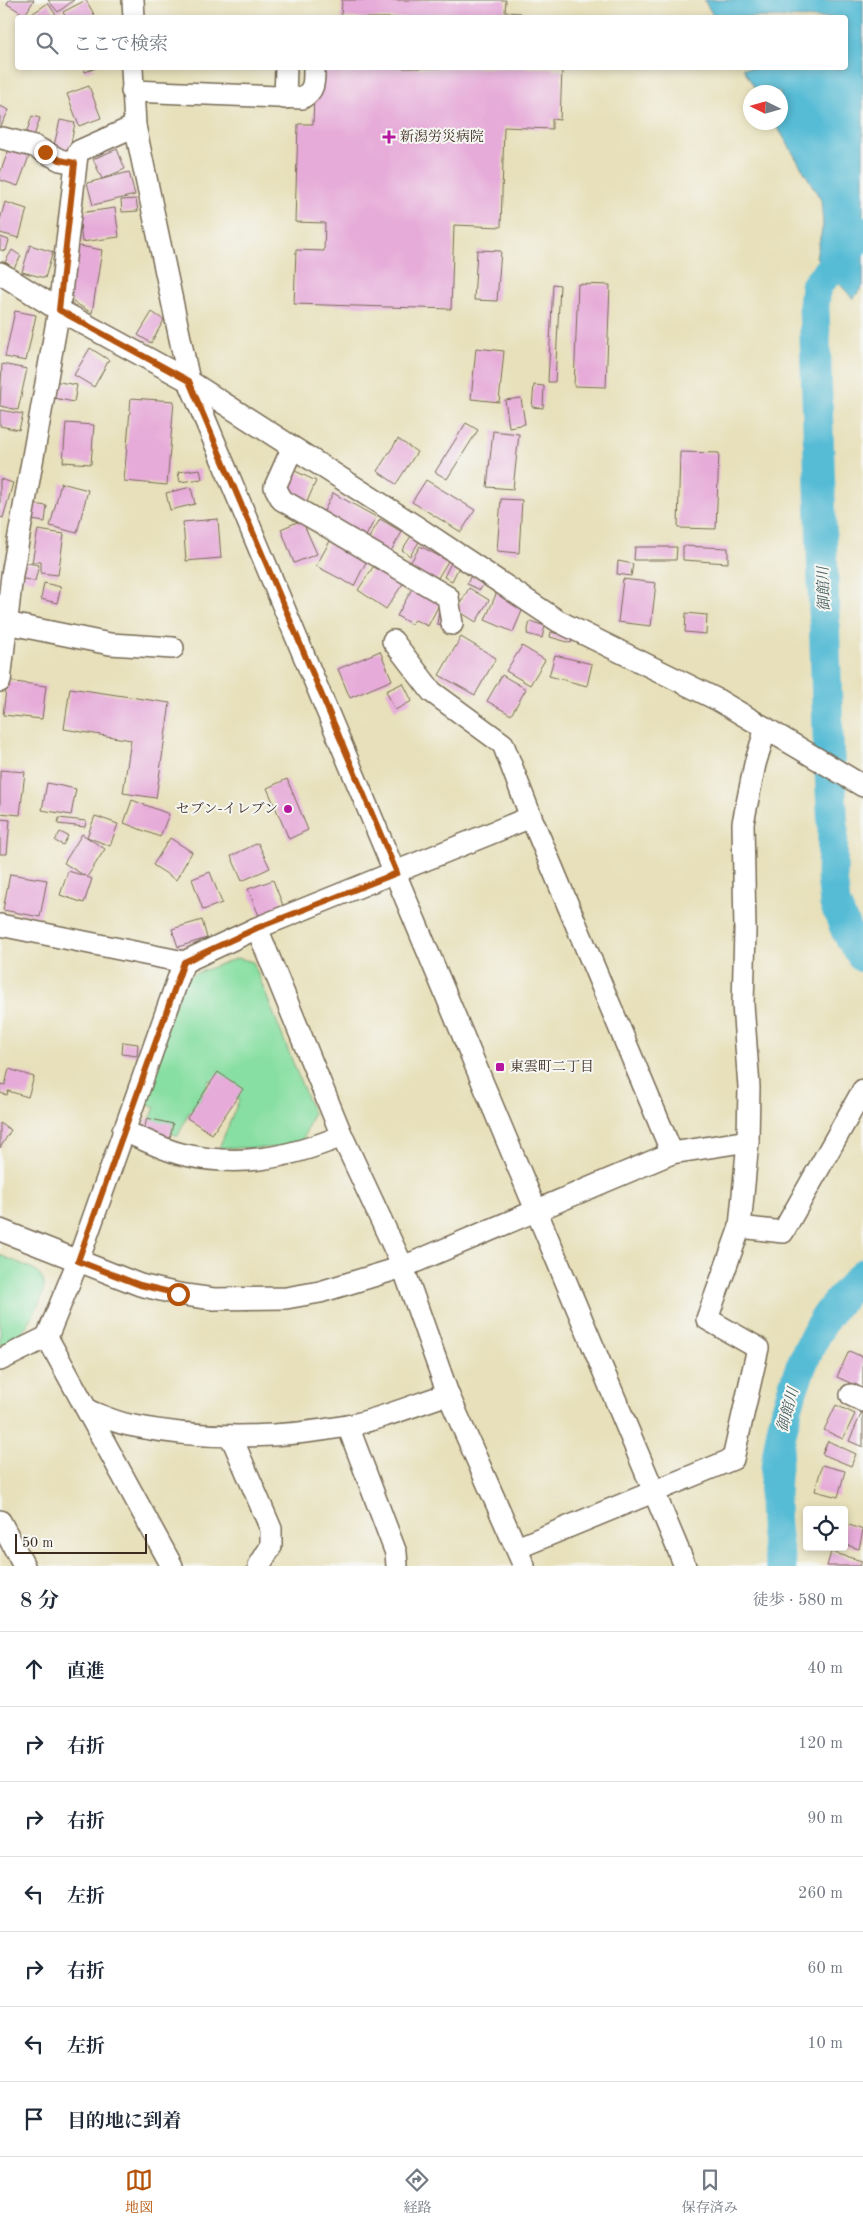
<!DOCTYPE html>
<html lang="ja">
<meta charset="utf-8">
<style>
body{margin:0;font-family:"Old Standard TT","Noto Serif JP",serif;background:#f6f6f7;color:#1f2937}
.controls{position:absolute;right:15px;bottom:15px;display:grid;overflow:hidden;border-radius:5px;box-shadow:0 2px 8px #0003}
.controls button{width:45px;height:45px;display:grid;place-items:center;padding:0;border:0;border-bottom:1px solid #e0e1e3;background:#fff;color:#1f2937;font:25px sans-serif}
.compass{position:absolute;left:743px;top:85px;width:45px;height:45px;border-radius:50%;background:#fff;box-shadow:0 2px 8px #0003;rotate:275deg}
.scale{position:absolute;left:15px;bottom:12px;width:132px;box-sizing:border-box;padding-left:5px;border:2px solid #3b2a1e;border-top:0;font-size:14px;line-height:18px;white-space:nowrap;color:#3b2a1e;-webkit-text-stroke:4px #f6f6f2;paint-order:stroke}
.stop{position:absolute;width:15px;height:15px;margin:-11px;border:4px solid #b45309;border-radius:50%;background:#fff}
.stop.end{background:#b45309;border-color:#fff;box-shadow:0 1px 5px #0008}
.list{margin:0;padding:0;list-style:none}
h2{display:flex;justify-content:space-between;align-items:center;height:65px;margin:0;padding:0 20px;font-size:21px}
h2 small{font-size:16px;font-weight:400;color:#747a83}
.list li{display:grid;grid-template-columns:32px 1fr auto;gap:15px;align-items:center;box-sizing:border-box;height:75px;padding:0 20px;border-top:1px solid #e0e1e3}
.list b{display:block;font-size:19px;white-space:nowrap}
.list em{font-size:16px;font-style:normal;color:#747a83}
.icon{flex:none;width:28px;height:28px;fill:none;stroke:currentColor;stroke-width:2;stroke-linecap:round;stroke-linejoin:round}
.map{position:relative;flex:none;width:863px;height:1566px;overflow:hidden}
.search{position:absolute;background:#fff;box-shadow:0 2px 8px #0003;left:15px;right:15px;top:15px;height:55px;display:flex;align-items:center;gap:12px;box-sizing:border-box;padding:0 18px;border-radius:5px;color:#747a83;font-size:19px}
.sheet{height:590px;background:#fff}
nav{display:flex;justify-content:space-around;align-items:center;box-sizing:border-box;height:70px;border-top:1px solid #e0e1e3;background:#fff;font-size:14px;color:#747a83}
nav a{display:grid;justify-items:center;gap:2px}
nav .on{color:#b45309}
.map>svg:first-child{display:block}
</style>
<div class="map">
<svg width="863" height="1566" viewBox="0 0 863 1566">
<rect width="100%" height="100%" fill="#f6f6f2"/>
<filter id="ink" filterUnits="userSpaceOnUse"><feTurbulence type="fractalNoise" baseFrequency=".02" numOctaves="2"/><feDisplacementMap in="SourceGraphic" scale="10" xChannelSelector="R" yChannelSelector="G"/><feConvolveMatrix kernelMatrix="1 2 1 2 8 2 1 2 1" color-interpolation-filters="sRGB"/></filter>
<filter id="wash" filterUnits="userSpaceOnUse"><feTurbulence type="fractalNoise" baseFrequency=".0096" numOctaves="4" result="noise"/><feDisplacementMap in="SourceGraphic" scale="20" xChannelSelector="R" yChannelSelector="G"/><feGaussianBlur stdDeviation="1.12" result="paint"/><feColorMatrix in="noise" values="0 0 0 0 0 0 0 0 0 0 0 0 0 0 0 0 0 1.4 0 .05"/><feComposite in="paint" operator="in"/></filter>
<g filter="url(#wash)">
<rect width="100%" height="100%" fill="#e7e0ba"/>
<!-- green -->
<g fill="#88dfa3" stroke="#628460">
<polygon points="238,958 253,962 313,1113 302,1142 275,1148 219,1148 239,1100 231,1095 233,1091 209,1080 193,1114 189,1112 178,1136 149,1123 155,1107 138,1099 186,977"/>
<path d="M0,1255c12,6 37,12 43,25 6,12 -16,49 -26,57 -5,4 -12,6 -17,9z"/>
</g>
<!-- water -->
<polygon fill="#57bcd5" stroke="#49737a" points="704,0 863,0 863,286 853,299 816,257 823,225 821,200 775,123 780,122 780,92 757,92 743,68 846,68 846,18 714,17"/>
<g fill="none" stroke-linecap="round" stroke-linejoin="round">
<!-- river -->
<g stroke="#57bcd5" stroke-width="31">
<polyline points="863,232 816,286 814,306 828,737 833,828 832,876 835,904 846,930 863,957"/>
<path d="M781,1566c-18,-80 1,-175 43,-246 10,-16 26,-31 39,-46"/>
</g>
</g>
<g id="blocks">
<!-- building -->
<g fill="#e6abd9">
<polygon points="9,0 34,0 25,15 7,4"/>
<polygon points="48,0 74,0 58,12"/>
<polygon points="86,0 96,18 66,18 63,12"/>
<polygon points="342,0 506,0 505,12 521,13 521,18 341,18"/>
<polygon points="48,3 58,18 26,18"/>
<polygon points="83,68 96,68 85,72"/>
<polygon points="315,68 553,68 553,70 562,70 560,120 552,119 552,129 504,127 501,227 454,225 451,309 294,304 296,250 324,251 325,223 295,222 298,124 313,124"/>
<polygon points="89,86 101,118 79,126 67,94"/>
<polygon points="0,106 9,110 0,128"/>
<polygon points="32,116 40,118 34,136 26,134"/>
<polygon points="60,120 75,123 68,158 52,154"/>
<polygon points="11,144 31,151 18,186 0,180 0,173"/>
<polygon points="117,149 125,169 102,179 93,159"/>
<polygon points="129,172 135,195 93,205 87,183"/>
<polygon points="136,199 138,211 122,212 121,200"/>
<polygon points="5,202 27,209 19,238 0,233 0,220"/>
<polygon points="115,208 119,237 82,242 79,213"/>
<polygon points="0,237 9,240 6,251 0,250"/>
<polygon points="30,245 53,252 45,278 22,272"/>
<polygon points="74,245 102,250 92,313 65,297"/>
<polygon points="12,250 21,256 14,268 5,262"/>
<polygon points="477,250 501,251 497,301 474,300"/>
<polygon points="553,284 560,285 555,382 548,382"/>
<polygon points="578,284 610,285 606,387 574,386"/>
<polygon points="15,311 36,315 26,361 5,357"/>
<polygon points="152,312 164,320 151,343 138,335"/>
<polygon points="90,348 109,360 94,387 74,375"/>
<polygon points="476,348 504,351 499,402 471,399"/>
<polygon points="2,364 27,369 18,410 0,406"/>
<polygon points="47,380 77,385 74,402 44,396"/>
<polygon points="534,385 544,386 543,408 532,407"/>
<polygon points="131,398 174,401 167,485 124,481"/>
<polygon points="521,398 525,424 509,427 505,400"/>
<polygon points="0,410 23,414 19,430 0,426"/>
<polygon points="66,423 94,425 91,464 63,462"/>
<polygon points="466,423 478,430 447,479 435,472"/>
<polygon points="493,431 519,434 513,489 487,487"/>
<polygon points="398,439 417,452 396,484 377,471"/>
<polygon points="680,452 719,453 716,529 678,528"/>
<polygon points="200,469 202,479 180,482 178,472"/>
<polygon points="293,470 316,481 306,504 281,493"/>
<polygon points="0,479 13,483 3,518 0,517"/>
<polygon points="426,480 475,510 461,532 412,502"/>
<polygon points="61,483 88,490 77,533 50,526"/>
<polygon points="191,487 195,504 170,510 166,493"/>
<polygon points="333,493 376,517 365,538 322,515"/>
<polygon points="501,499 522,500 519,553 497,551"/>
<polygon points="33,504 47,506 45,522 31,520"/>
<polygon points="218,519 221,558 186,561 183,522"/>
<polygon points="380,519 402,532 388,556 366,543"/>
<polygon points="302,520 317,554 294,563 281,529"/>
<polygon points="38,530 64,534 58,575 41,573 41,562 32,562"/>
<polygon points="411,536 419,542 410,556 402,550"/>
<polygon points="330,541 367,560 354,586 316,566"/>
<polygon points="420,546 448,561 435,583 408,567"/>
<polygon points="683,546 728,548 728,563 683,560"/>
<polygon points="635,547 677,547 676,560 634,560"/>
<polygon points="452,561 460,565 452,581 444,577"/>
<polygon points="618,561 633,564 631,576 617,574"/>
<polygon points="22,562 39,565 35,581 19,578"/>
<polygon points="375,564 404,582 386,609 358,590"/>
<polygon points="471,575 485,581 480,590 467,584"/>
<polygon points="623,579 656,583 651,626 618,622"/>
<polygon points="44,583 61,587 57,603 41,599"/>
<polygon points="413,587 440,603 428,626 415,620 411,624 397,616"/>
<polygon points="469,588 489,600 476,622 457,610"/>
<polygon points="497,592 525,604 513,632 485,620"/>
<polygon points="439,610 447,611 445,625 437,624"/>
<polygon points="686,613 707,615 706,634 685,632"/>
<polygon points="530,621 545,626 542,638 527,634"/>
<polygon points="551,632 573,638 571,643 550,637"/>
<polygon points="461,637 496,658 475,695 439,675"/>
<polygon points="522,646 545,660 530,685 506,671"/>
<polygon points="380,651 392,680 350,698 338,669"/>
<polygon points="555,655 592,664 587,686 549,676"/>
<polygon points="502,675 526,689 511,715 487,701"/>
<polygon points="7,681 46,686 42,719 3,715"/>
<polygon points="403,683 412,701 395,710 386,691"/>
<polygon points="70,688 170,703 156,798 123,793 131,740 64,729"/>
<polygon points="0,770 25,772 20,815 0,813"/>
<polygon points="287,779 308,830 289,839 267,788"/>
<polygon points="47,783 76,789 71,815 42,810"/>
<polygon points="132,800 169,814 160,837 124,823"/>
<polygon points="95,816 118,824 110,846 87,837"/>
<polygon points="59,818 86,821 85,827 58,824"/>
<polygon points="0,819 10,820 7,854 0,854"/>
<polygon points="60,832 68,836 63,845 55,841"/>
<polygon points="82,834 105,849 87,877 92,879 84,903 60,895 68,871 85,876 64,863"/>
<polygon points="170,838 192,852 176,880 153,865"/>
<polygon points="258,843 270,868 242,881 231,856"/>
<polygon points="210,872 222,903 203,910 192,879"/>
<polygon points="10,874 47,880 40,917 3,910"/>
<polygon points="273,880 284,908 260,918 248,889"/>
<polygon points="202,920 207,938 178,947 172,929"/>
<polygon points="123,1042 138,1044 137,1056 122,1054"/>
<polygon points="9,1069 34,1077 28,1097 8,1091 7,1095 0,1093 0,1084 5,1085"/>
<polygon points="218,1072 243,1089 212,1134 187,1118"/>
<polygon points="147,1118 173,1124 169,1142 143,1135"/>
<polygon points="0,1123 11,1130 0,1148"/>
<polygon points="849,1351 863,1357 863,1389 837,1377"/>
<polygon points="836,1405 855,1414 843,1439 824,1430"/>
<polygon points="863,1410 863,1447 849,1441"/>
<polygon points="828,1441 856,1454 851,1466 822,1454"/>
<polygon points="822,1465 845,1471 838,1497 815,1491"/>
<polygon points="844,1523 863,1530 859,1549 844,1544"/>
<polygon points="831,1552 862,1561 860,1566 827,1566"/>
</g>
</g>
</g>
<g filter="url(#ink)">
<use href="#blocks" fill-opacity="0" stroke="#776a55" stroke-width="1"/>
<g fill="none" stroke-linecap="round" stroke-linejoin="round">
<defs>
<g id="minor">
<polyline points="133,0 134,18"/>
<polyline points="132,68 135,126 189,381 685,1566"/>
<path d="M132,91l170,7c13,-8 12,-16 12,-30"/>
<polyline points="285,98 286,68"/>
<polyline points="2,138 34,146 60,160 75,163"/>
<polyline points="0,273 59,310 189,381 420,529 558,621 718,700 863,786"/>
<polyline points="292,449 275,487 282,500 448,597 452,624"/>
<polyline points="6,623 110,644 173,648"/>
<polyline points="393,641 432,692 503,744 531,817"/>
<polyline points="0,681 12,575 59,310 77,155 79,151 135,126"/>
<polyline points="0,925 184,962 257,928 531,817 672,1153"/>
<polyline points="257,928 342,1136 403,1267 448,1394 524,1566"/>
<path d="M123,1131c19,7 38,18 58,23 58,14 107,4 161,-18"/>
<polyline points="740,1227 783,1232 863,1090"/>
<polyline points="0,1230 140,1285 178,1294 214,1299 286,1298 320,1292 403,1267 672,1153 748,1141"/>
<polyline points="0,1360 47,1337"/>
<polyline points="851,1395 863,1401"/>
<path d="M89,1411c13,5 26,11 40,14 70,15 148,14 218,1 32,-6 70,-22 101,-32"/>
<polyline points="348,1426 396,1553 397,1566"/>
<polyline points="231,1436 271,1529 271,1546 259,1566"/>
<polyline points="0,1521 24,1566"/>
<polyline points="517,1548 733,1459 758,1348 707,1319 740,1227 748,1141 749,1087 743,1004 745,930 743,823 755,764 766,728"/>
<polyline points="172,1566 47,1337 78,1261 184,962"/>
</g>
</defs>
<!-- minor casing -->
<use href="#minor" stroke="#776a55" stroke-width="24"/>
<!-- minor -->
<use href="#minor" stroke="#fff" stroke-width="21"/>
</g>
</g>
<g fill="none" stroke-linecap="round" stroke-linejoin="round" filter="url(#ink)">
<!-- route -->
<polyline stroke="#b45309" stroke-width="6" points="45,152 60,160 75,163 59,310 189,381 397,873 257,928 184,962 78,1261 140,1285 178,1294"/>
</g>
<!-- markers -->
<g fill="#b5179e" stroke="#f6f6f2" stroke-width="2">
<path d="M386.5 129.5h5v5h5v5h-5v5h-5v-5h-5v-5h5z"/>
<circle cx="288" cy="809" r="5"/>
<rect x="495" y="1062" width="10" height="10" rx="2.5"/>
</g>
<g text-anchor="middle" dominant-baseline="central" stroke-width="4" stroke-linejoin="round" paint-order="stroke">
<!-- poi labels -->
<g font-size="14" fill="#3b2a1e" stroke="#f6f6f2" text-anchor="start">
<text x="400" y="137">新潟労災病院</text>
<text x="278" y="809" text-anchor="end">セブン-イレブン</text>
<text x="510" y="1067">東雲町二丁目</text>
</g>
<!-- water labels -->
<g font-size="15" font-style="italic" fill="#455d5e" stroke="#f6f6f2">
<text transform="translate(825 589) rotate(-92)">御館川</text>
<text transform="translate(789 1410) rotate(-75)">御館川</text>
</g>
</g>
</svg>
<div class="controls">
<button><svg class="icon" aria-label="locate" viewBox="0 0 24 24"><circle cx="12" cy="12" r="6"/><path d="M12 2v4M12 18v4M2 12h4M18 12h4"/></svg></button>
</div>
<svg class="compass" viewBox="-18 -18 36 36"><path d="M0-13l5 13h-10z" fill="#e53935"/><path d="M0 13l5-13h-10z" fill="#747a83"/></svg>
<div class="scale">50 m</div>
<div class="stop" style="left:178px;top:1294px"></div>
<div class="stop end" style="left:45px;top:152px"></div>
<div class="search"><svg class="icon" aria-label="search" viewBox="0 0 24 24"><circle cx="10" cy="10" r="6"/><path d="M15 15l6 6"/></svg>ここで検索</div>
</div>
<section class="sheet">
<h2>8 分<small>徒歩 · 580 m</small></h2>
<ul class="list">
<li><svg class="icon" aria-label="ahead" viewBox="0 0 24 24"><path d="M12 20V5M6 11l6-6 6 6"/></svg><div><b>直進</b></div><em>40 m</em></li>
<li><svg class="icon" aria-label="right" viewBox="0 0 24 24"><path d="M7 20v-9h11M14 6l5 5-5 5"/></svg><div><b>右折</b></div><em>120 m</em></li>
<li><svg class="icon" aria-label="right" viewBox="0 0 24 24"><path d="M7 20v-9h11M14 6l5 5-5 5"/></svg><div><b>右折</b></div><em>90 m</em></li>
<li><svg class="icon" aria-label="left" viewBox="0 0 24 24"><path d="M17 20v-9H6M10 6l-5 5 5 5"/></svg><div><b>左折</b></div><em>260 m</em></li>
<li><svg class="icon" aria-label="right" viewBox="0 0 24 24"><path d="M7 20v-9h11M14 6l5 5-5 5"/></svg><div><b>右折</b></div><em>60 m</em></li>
<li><svg class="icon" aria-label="left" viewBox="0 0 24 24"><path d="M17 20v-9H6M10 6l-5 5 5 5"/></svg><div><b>左折</b></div><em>10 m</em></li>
<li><svg class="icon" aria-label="arrive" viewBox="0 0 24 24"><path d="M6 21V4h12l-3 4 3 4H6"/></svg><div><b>目的地に到着</b></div></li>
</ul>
</section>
<nav>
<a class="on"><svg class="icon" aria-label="map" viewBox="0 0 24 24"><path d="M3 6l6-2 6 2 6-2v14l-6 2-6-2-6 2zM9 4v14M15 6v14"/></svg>地図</a>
<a><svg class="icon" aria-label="directions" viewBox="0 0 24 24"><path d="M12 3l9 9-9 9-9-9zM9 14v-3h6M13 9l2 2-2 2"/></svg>経路</a>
<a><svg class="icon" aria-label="saved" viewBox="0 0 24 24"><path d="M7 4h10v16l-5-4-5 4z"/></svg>保存済み</a>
</nav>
